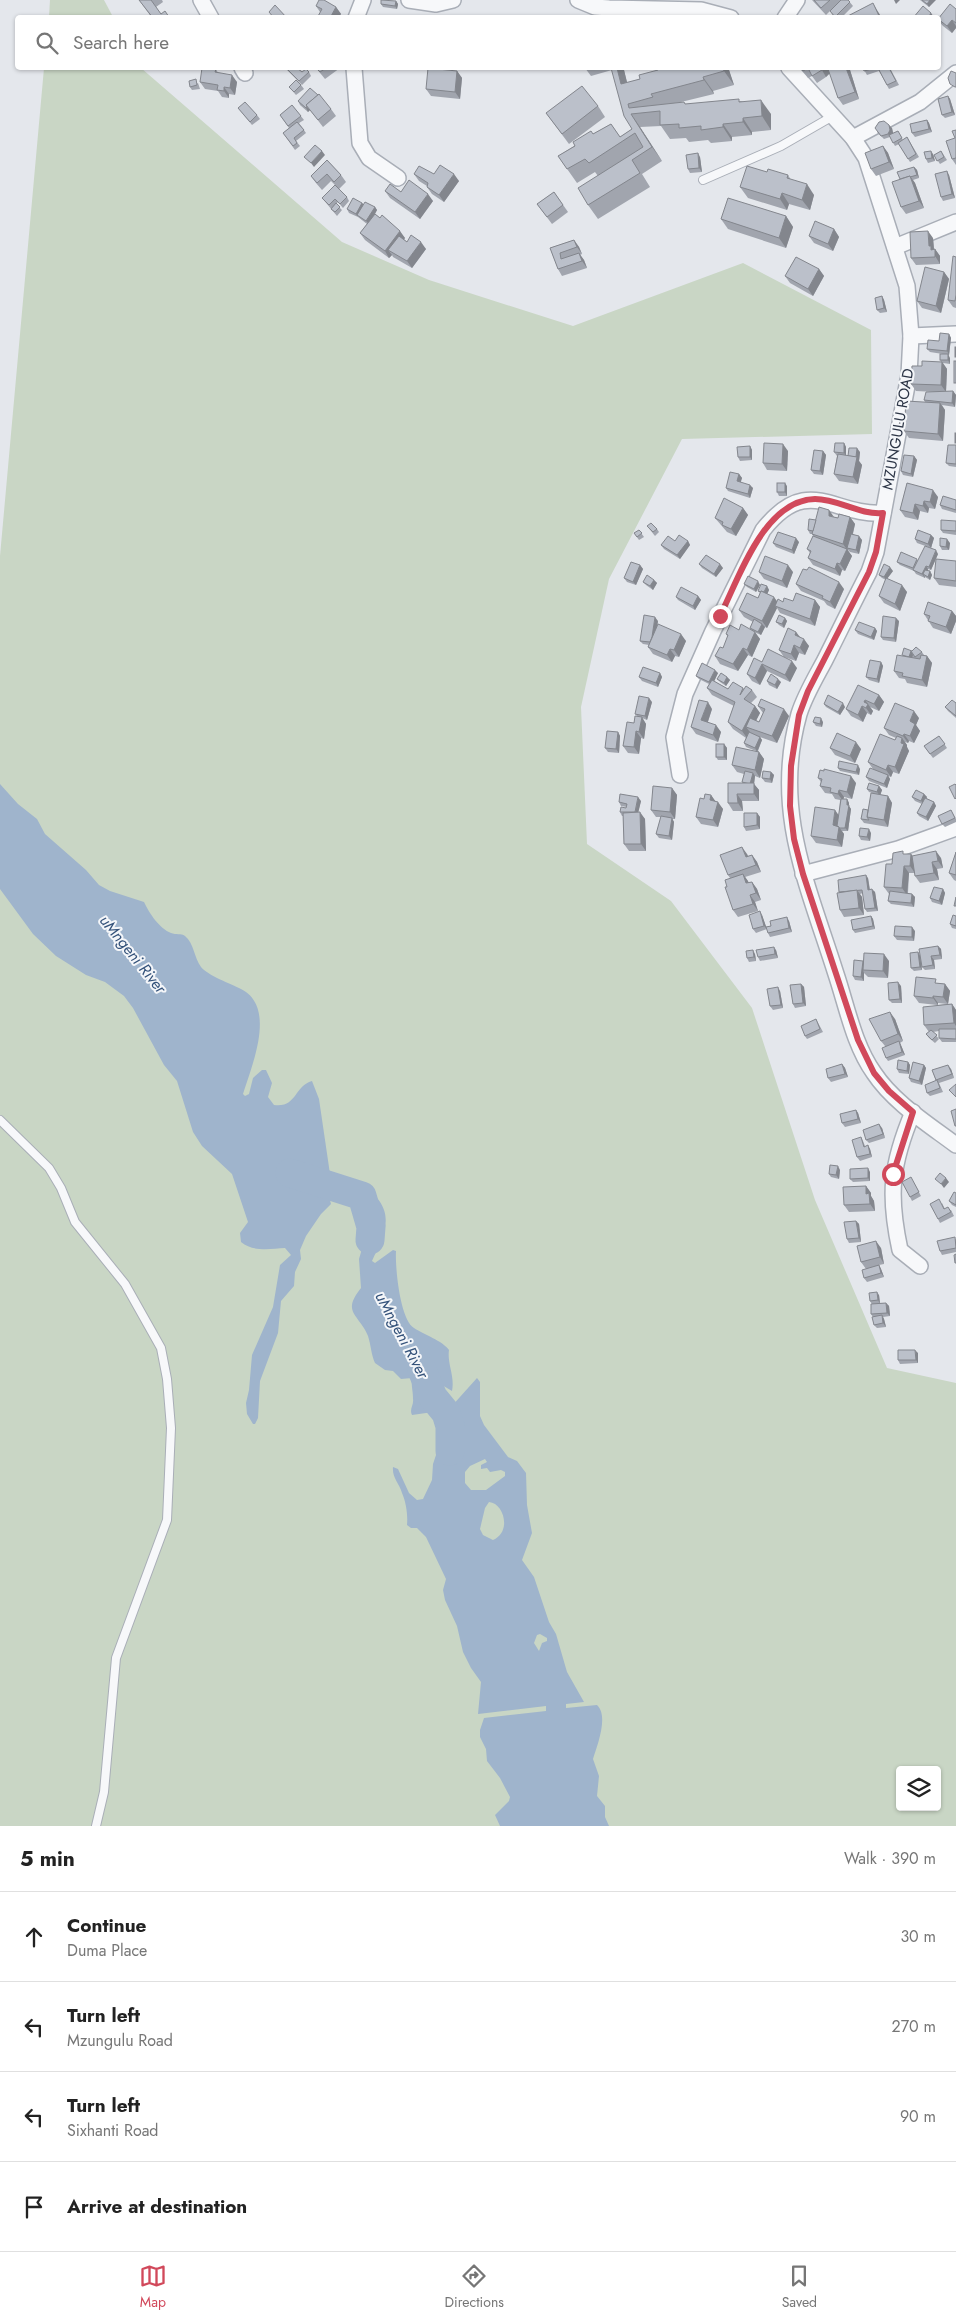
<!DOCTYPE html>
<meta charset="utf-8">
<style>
body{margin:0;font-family:Jost,sans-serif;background:#f6f6f6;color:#222}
.controls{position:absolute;right:15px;bottom:15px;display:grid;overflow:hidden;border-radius:5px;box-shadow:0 1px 4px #0004}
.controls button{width:45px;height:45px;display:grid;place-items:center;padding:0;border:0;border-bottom:1px solid #e0e0e0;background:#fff;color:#222;font:25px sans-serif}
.stop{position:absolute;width:15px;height:15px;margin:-11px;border:4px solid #d1495b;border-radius:50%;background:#fff}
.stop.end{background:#d1495b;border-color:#fff;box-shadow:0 1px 5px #0008}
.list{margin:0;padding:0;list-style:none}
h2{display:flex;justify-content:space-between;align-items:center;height:65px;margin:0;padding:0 20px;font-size:21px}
h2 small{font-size:16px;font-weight:400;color:#767676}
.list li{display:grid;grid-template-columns:32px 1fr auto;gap:15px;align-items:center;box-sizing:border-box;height:90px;padding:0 20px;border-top:1px solid #e0e0e0}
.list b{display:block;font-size:19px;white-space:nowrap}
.list p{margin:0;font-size:16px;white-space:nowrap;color:#767676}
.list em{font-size:16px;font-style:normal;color:#767676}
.icon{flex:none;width:28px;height:28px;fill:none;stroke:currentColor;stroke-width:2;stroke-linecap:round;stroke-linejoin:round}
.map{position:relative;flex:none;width:956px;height:1826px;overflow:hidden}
.search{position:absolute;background:#fff;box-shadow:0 1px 4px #0004;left:15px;right:15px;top:15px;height:55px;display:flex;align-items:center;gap:12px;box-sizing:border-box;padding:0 18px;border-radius:5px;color:#767676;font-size:19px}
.sheet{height:425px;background:#fff}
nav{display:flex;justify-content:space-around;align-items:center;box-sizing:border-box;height:70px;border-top:1px solid #e0e0e0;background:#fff;font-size:14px;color:#767676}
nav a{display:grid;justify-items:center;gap:2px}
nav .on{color:#d1495b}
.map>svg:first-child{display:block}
</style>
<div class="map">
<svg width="956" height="1826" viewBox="0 0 956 1826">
<rect width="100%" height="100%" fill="#e4e7ec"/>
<!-- green -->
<g fill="#c9d6c5" fill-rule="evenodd">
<polygon points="50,0 104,0 113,17 49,17"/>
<path d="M44,68h97l201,174 87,38 144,46 170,-63 128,67 1,104 -190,5 -73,140 -28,128 6,137 84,57 81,107 63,192 72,168 69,15v443h-956v-1270zM900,1770h37v37h-37z"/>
</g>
<!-- water -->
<g fill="#9fb4cc" fill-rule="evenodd">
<path d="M0,784l18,20 19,15 8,15 41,36 13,15 11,6 34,11c5,11 16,27 27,31 5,2 10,0 14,3 9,7 9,22 16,31 6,8 30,17 40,22 36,18 11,76 2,105l2,2 4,-2 4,-16 9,-8h4l6,13 -4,14 6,8c23,3 20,-19 38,-24l7,18 11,75 -2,19 3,11 -10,10 -15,22 -6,14 1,9 -6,13 -1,14 -13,15 -3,32 -18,48 -2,37 -3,6h-2l-6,-10 -1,-11 3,-13 3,-35 21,-48 7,-42 11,-10 -6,-7c-15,1 -32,4 -44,-6l-1,-9 8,-11 -16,-48 -30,-28 -9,-14 -16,-51 -13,-16 -31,-57 -9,-12 -19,-14 -19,-7 -30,-19 -23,-22 -33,-45z"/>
<path d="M370,1198h7c18,21 4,43 -5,63l3,2 18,-13 3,1c-1,16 4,69 18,77 9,6 29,13 35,22 -2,14 6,26 3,41l-10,-6 -4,10 1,13 -6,4 -21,3c-3,-6 2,-10 1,-16 0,-9 -2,-13 -1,-21l-11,1 -8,-8 -8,-1 -10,-7c-4,-9 -4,-18 -7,-27 -9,-22 -27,-23 -7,-48l-2,-29 9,-31 -5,-14 1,-11z"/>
<path d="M477,1378l3,4v34l4,9 24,32 9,4 9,12 1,32 5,28 -10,27 12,17 15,45 7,12 11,38 17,30 -18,2v4l31,-3c12,11 0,41 -4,54l6,17 -2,20 8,10v11l4,9h-109l-5,-11 14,-14 1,-4 -10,-19 -13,-17 -1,-12 -6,-12v-7l4,-12 62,-7v-5l-68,8 3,-32 -10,-14 -8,-16 -6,-26 -12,-26 -2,-10 3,-11 -20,-42 -9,-9h-6l-4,-3c1,-10 -1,-23 -5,-32 -3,-10 -10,-15 -9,-26l5,2 11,24 8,7 6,-1 9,-19 1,-16 9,-27v-20zM485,1459l2,3 -6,3v4l6,-1 3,4 11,-2 4,2v4l-19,14h-15l-6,-7v-11l5,-6zM489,1502c15,1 23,30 4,38l-10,-5 -3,-6 5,-21zM540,1634l7,4v3l-5,2 -3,8 -5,-8 3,-8z"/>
</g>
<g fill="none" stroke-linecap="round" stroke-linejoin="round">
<!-- river -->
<g stroke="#9fb4cc" stroke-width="29">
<polyline points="290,1173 362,1196 371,1227 370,1240"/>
<polyline points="422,1370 433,1397 446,1413 450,1426 450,1451"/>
</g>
<defs>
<g id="lane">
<polyline points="703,180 781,146 833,116"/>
<polyline points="0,1120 49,1168 61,1188 75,1222 125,1284 161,1348 167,1379 171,1428 167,1520 116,1658 104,1792 96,1826"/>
</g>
<g id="street">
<polyline points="201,0 211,18"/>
<polyline points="409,0 436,4 453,0"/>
<polyline points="578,0 595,7 609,8 701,10 731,18"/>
<polyline points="356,18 363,0"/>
<polyline points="785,18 797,0"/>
<polyline points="242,68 245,73"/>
<polyline points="354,68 360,143 369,158 398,178"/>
<path d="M789,68l64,70 13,20 41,128 4,50 -2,39 -33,177 -7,20c-15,29 -29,58 -44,88 -9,17 -20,35 -26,54 -27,96 9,171 37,260 11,33 18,71 38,99 19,29 54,51 82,72"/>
<polyline points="853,138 920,102 956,73"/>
<polyline points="895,247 956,222"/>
<polyline points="911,336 956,334"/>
<path d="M680,775l-6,-38 11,-43 28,-63 50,-101c45,-57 70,-14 120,-17"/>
<polyline points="803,874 898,849 956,828"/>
<path d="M913,1112c-22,52 -25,83 -13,138l20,16"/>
</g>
</defs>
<!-- lane casing -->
<use href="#lane" stroke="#a9aeb7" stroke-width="10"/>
<!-- street casing -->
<use href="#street" stroke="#a9aeb7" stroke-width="18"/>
<!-- lane -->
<use href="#lane" stroke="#f7f8fa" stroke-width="8"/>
<!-- street -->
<use href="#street" stroke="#f7f8fa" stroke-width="15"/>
</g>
<!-- wall -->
<g fill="#a1a5ae" fill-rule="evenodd">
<polygon points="139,0 162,0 163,2 156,7 161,14 169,18 152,18"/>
<polygon points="812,0 848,0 853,6 841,18 835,18 830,11 826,15"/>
<polygon points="920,0 935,0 929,7"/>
<polygon points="396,1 398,4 397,9 383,7 381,4"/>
<polygon points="316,6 336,7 341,14 320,12"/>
<polygon points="956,9 956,28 952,33 943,26 938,20"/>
<polygon points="285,68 297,68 302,72 309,72 311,76 302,85"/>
<polygon points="316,68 340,68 325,79"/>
<polygon points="585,68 635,68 624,70 627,83 640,79 658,70 658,68 727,68 729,70 734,85 713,91 714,94 681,102 686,104 741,101 771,114 771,130 752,132 752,135 732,137 732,141 711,143 708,140 689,142 686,138 670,139 661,126 640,127 662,161 642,174 650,187 598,219 588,205 598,176 595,172 577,183 558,156 593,134 611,124 620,137 632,129 612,70 591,76"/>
<polygon points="801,68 850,70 859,99 843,105 838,98 830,73 826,77 817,83 812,76 808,78"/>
<polygon points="863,68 879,68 880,69 884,68 890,68 899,85 889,89 879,71 867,75"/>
<polygon points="216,69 218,73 237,82 235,95 229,94 229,98 222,97 218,91 205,89 200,82"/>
<polygon points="457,71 462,78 460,99 431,96 426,89"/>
<polygon points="198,83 200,89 192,90 190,87"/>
<polygon points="301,85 304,89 296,95 289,87"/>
<polygon points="948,96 950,99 955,115 945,118 942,115"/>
<polygon points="298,101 331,109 336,116 323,127 310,110 308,112 300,105"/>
<polygon points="292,105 304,120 299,123 306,133 296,141 300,146 295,150 283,133 289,128 280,115"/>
<polygon points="598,106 605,117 569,144 546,113"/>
<polygon points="238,108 257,115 260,119 252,125"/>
<polygon points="927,120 929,123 932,132 915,137 912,133"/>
<polygon points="892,128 893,133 898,131 903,140 907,137 919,157 910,162 899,144 895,146 890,137 884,139 877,132"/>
<polygon points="956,130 956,165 952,159"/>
<polygon points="883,146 888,153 894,169 876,176 871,169"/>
<polygon points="941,151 947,160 940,164 934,155"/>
<polygon points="933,154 935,161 928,163 926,159"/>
<polygon points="700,157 702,172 690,173 688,169"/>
<polygon points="327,160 341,175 346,182 339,189 331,181 322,190 316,183 311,176"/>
<polygon points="914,167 917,170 919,178 913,180 915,183 924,208 906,214 901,207 900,179"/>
<polygon points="414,174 434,174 459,181 444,202 432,194 427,187 427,186 419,181"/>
<polygon points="788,175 791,180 814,195 810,210 789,204 787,210 748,198 740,187"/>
<polygon points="949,175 955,198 943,201 941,197"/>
<polygon points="385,191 401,192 433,201 420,219 390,198"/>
<polygon points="554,192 568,212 552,224 537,204"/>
<polygon points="347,197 349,201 343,208 338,202 336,204 342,210 337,216 322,198"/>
<polygon points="362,203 364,205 375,207 377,210 375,214 405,238 404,239 407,242 426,249 412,268 393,257 392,255 389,258 365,240 360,233 367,224 358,217 349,213 347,209"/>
<polygon points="786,216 793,227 786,248 728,229 721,219"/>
<polygon points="834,229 839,237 833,251 814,243 809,236"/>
<polygon points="933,238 934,249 935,249 940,256 940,264 916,265 911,258"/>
<polygon points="574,240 579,247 582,254 580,255 584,260 587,268 562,276 558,269 550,248"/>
<polygon points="956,257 956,308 953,307 948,300"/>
<polygon points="819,269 824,276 813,296 790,283 785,276"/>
<polygon points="944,272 949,279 941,313 922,308 917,301"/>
<polygon points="882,296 884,300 887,312 880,313 877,310"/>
<polygon points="949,334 951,338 949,355 930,352 927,349"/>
<polygon points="950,358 950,364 943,363 947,369 946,391 953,391 956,395 955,407 942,405 945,410 943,441 909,438 904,431 902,431 899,427 905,418 925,402 924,400 935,392 916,391 911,384 922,366 941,362 940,360"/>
<polygon points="844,443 846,447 846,456 848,456 860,452 859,461 862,465 858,484 839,481 834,474 837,456 834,452"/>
<polygon points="956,445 956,467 949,466 946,463"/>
<polygon points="750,446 752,450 752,460 740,461 738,457"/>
<polygon points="788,451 787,471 767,470 763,463"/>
<polygon points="823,451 826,455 823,475 814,474 811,470"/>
<polygon points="914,456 917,460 913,477 903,475 901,471"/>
<polygon points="739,474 742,478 740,482 753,488 750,498 728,491 726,488"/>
<polygon points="907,483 938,497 935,509 929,508 928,513 920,511 918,520 905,517 900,510"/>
<polygon points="787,486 787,496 779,496 777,492"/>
<polygon points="956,500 956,513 942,509 940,505"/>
<polygon points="743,508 748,515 736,536 727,532 715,518"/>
<polygon points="834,517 838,518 850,517 855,524 853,534 862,540 859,554 850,552 848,550 848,551 852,556 845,571 842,570 840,576 813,565 808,558 810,553 807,549 813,536 812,534 810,534 808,530 816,520"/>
<polygon points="956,521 956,535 943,533 941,530"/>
<polygon points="647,526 657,529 659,532 655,536"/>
<polygon points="639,530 644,537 639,540 634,533"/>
<polygon points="931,535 934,538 931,548 917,543 915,539"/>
<polygon points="675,541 688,541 690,545 680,559 664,549 661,545"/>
<polygon points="799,542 794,554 776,547 773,543"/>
<polygon points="950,543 949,550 942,550 940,546"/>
<polygon points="938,554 931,570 928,569 928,571 930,571 932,575 930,580 925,577 925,578 916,574 914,571 900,565 897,562 918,560"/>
<polygon points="956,561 956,587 939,585 934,578"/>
<polygon points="699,564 723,568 716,577 702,568"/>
<polygon points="640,565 643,569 636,585 627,582 624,578"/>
<polygon points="893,571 887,579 907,592 900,611 884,603 879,596 886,580 882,578 879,575"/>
<polygon points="759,572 793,572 787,588 764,579"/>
<polygon points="654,580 657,583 653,590 646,585 643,582"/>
<polygon points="744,584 760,585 756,592 747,587"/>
<polygon points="796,584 844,589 835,609 827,605 824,601 801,591"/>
<polygon points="767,586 769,590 767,594 777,602 815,600 820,607 815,626 780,613 777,608 767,628 765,627 761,635 754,632 760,639 752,657 748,655 738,671 720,664 715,656 723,648 728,637 726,634 739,630 752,631 750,628 753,622 744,617 739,610 758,598 760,593 758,591"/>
<polygon points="698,596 701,600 695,610 678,600 676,597"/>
<polygon points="952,611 956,616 956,621 951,634 933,628 924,614"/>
<polygon points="785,618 787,621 784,628 779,625 776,622"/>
<polygon points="658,621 657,627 686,641 679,657 675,656 672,662 653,654 648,647 649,645 643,644 640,641"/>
<polygon points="899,621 896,642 883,640 881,637"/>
<polygon points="875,628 877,631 874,640 858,634 855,630"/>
<polygon points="796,632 801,638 809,646 805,655 799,653 796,661 784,657 779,650"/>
<polygon points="912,651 922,652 924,655 927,656 932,663 927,687 907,683 905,679 899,678 894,671"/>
<polygon points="762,662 797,668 790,682 767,671 760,685 752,681 747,674"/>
<polygon points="881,662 883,666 879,683 869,680 866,677"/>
<polygon points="660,673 662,677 658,687 642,681 639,677"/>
<polygon points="718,673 714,681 728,689 743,688 744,689 752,690 757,697 751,703 755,706 760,713 756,720 759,722 763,713 758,706 789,716 777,743 760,737 762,740 758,751 759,752 764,759 760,778 755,776 754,784 759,790 759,801 742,801 743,811 733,811 728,803 743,783 742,782 744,774 737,772 732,765 756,751 746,747 744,743 746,738 733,729 728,722 734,706 712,695 707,688 709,684 699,679 696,676"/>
<polygon points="727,677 730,680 726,686 720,682 717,679"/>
<polygon points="767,681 781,682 777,689 769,685"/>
<polygon points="879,695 884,702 879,711 870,707 873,711 871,715 867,713 863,722 851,716 846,709"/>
<polygon points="652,702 647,720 642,718 646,724 644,739 641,738 639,754 628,753 623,746 637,716 635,714"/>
<polygon points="956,703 956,718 948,711 945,707"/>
<polygon points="824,704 845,707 840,715 826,707"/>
<polygon points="712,709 708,722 721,732 718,742 696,734 691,727"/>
<polygon points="919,718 916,725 920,731 914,743 909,741 908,743 905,742 907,745 907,747 909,751 899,774 893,772 891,777 888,776 890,779 887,788 869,781 866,777 873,769 868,762 895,740 896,738 889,735 884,728"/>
<polygon points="813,722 823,722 822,727 816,726"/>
<polygon points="618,732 620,736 619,753 608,752 605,748"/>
<polygon points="939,736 947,748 933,758 924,746"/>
<polygon points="724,744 727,748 727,760 718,760 716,757"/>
<polygon points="830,748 861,749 855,763 835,755"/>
<polygon points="838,768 860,769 859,775 840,771"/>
<polygon points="771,772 774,775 772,783 765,782 762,778"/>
<polygon points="818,778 856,783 852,799 844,797 843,799 847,799 849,803 849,806 851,809 848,831 842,831 844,834 842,847 816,843 811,836 839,816 840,800 835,799 832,794 825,793 820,786 821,782"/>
<polygon points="879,786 882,790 880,795 888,796 892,803 888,827 864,823 861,819 868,810 872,793 869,792 867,789"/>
<polygon points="672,788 677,795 675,819 672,819 674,822 672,840 659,838 656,834 661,817 656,817 651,810"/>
<polygon points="924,794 927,797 926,798 934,802 936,806 928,821 919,816 917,813 922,804 915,801 912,797"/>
<polygon points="711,795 715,801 723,809 718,827 701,824 696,817 704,799"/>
<polygon points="641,801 638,812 645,819 646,851 629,851 624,844 623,816 622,816 620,812 626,808 627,807 621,806 619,802"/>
<polygon points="951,810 956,819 956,822 945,827 942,824"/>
<polygon points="757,813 760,817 760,829 746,831 744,827"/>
<polygon points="871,833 870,841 861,840 859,836"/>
<polygon points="956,852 956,881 954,880 949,873"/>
<polygon points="747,854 748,856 752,855 757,862 761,872 745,877 749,883 752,882 757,889 761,900 755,902 758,911 738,917 733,910 730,878 728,875"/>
<polygon points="905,854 911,854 912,856 941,858 943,868 937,869 939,880 920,883 915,876 915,873 909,873 908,893 912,894 915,897 914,907 891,904 888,901 889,894 884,887 892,864"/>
<polygon points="868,878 870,889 875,892 878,911 867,912 865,909 863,893 860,894 862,897 864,915 844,917 840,910 839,892"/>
<polygon points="943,889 945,893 942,905 932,902 930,898"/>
<polygon points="762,915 766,927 789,921 792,932 770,937 768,933 767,929 756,933 753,929"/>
<polygon points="871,916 873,919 875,929 855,933 853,930"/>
<polygon points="956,916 956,929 952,928 950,924"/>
<polygon points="915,931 914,941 897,940 894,936"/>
<polygon points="938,946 941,949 942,959 934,960 935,969 925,970 922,967 921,960 922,970 914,971 911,968 918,952 920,955"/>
<polygon points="776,950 778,958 760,961 758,957"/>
<polygon points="755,954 756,961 749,962 747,958"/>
<polygon points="863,961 889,961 888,978 868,977 864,973 864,981 855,980 853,976"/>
<path d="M938,983l7,1 5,7 -2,13h4l4,6v32h-14l-3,-4v-7l-6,1 6,7 -4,4 -6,-5 -3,-4 3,-2 -5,-7 13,-20 -18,-2 -5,-7zM938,1003l9,1 -9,1z"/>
<polygon points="801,984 804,987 806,1006 795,1008 793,1004"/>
<polygon points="901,986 902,1003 892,1003 889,1000"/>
<polygon points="780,991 783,1008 773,1010 770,1006"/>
<polygon points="816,1019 823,1032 807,1039 805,1036"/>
<polygon points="895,1019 903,1041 900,1043 905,1055 888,1061 886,1058 885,1046 881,1041"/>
<polygon points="908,1062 910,1065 909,1074 899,1073 897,1069"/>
<polygon points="842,1064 845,1068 848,1077 831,1082 828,1078"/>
<polygon points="924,1065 926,1068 922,1085 911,1082 909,1078"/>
<polygon points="951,1069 954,1078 939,1083 943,1092 930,1096 927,1093 936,1081 932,1070"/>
<polygon points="856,1110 858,1113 861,1123 845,1127 842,1123"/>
<polygon points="882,1128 885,1138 869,1143 866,1140"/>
<polygon points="861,1137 863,1141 865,1146 870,1149 872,1157 860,1161 857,1157"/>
<polygon points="840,1170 839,1179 831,1177 829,1174"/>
<polygon points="870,1172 870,1181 853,1182 850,1179"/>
<polygon points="913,1181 921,1196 912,1201 910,1197"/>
<polygon points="866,1186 871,1193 871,1196 874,1201 875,1211 849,1212 844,1205"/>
<polygon points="956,1193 956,1207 952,1205 949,1201"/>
<polygon points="942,1203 945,1209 951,1210 954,1216 940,1223 938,1219"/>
<polygon points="856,1221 859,1224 861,1242 849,1243 847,1239"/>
<polygon points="956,1239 956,1252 942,1255 940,1251"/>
<polygon points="881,1248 884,1264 879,1265 881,1269 884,1277 867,1282 864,1278 866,1269 861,1262"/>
<polygon points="879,1295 880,1303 886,1303 889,1306 890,1316 883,1317 884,1319 886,1327 877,1328 874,1325 873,1317 871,1314 872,1304 870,1301"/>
<polygon points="918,1353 918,1363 900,1364 898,1360"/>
</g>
<!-- shaded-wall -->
<g fill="#83868d">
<polygon points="894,0 900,0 896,4"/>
<polygon points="930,0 936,0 929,7 927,4"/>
<polygon points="396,1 398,4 397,9 395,6"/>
<polygon points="873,3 877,10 882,18 880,18"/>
<polygon points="336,7 341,14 339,18 330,18"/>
<polygon points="931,13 934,17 933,18 928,18"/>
<polygon points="952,20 956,26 956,28 952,33 947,26"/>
<polygon points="617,68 622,68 624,70 631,98 621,84"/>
<polygon points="723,68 727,68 729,70 734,85 724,71"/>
<polygon points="824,68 835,68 826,77 822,70"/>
<polygon points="846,68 848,68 850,70 859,99 855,92"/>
<polygon points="457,71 462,78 460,99 455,92"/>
<polygon points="232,75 237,82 235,95 230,88"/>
<polygon points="703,77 713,91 714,94 704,80"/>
<polygon points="224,87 229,94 229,98 224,91"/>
<polygon points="948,96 950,99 955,115 952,112"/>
<polygon points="761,100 771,114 771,130 762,116"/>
<polygon points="307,107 310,110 308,112 306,108"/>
<polygon points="631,114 640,127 662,161 652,147"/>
<polygon points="743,118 752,132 752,135 743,122"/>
<polygon points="927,120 929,123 932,132 929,129"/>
<polygon points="723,124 732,137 732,141 723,127"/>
<polygon points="889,125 892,128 893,133 890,137 888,134"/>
<polygon points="883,146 888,153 894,169 889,162"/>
<polygon points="322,151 325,155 314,167 311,163"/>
<polygon points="931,151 933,154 935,161 932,158"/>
<polygon points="698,153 700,157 702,172 699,168"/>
<polygon points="914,167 917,170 919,178 917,175"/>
<polygon points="947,171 949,175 955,198 952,194"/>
<polygon points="454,174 459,181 444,202 439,195"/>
<polygon points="910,176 915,183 924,208 919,201"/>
<polygon points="807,184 814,195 810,210 802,200"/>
<polygon points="782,193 789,204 787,210 780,199"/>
<polygon points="428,194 433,201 420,219 415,212"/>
<polygon points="362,203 365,206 357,216 356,214"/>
<polygon points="375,207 377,210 369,224 366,221"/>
<polygon points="786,216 793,227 786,248 779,238"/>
<polygon points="834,229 839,237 833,251 828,244"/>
<polygon points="400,231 405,238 394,253 388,250 392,255 389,258 385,251"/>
<polygon points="928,231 933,238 934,250 935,249 940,256 940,264 929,246"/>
<polygon points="574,240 579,247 582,254 577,247"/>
<polygon points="421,242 426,249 412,268 407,261"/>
<polygon points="579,253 584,260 587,268 582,261"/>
<polygon points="819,269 824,276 813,296 808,289"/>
<polygon points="944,272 949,279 941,313 936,306"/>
<polygon points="882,296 884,300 887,312 884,308"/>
<polygon points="949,334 951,338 949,355 947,351"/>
<polygon points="948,354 950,358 950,364 948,360"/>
<polygon points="942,362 947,369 946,392 941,385"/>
<polygon points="953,391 956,395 955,407 952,403"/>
<polygon points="940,403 945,410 943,441 938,434"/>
<polygon points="844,443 846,447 846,456 844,453"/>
<polygon points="783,444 788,451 787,471 782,464"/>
<polygon points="750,446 752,450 752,460 750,457"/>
<polygon points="857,448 860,452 859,461 862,465 858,484 853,477"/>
<polygon points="823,451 826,455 823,475 820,471"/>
<polygon points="914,456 917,460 913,477 911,474"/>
<polygon points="739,474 742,478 740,485 737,481"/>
<polygon points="785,483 787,486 787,496 785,492"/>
<polygon points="750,485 753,488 750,498 748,494"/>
<polygon points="933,490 938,497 935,509 930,502"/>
<polygon points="924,501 929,508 928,513 923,506"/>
<polygon points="915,504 920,511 918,520 913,513"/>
<polygon points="743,508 748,515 736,536 731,529"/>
<polygon points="829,510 834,517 829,516"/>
<polygon points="850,517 855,524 849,549 847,548 848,551 843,544"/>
<polygon points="931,535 934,538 931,548 928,544"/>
<polygon points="859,536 862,540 859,554 856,550"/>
<polygon points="796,538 799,542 794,554 792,550"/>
<polygon points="947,539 950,543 949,550 946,547"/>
<polygon points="688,541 690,545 680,559 677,555"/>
<polygon points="847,549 852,556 845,571 840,564"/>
<polygon points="936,550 938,554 931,570 929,567"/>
<polygon points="837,563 842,570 840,576 835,569"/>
<polygon points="720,564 723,568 716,577 714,574"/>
<polygon points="640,565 643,569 636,585 633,582"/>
<polygon points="788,565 793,572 787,588 782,581"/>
<polygon points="926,566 928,569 926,575 923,574 925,577 925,578 922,574"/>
<polygon points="890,567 893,571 886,580 884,577"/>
<polygon points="930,571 932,575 930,580 928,577"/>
<polygon points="654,580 657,583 653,590 650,586"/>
<polygon points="758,581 760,585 756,592 754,589"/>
<polygon points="839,582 844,589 835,609 830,602"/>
<polygon points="902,585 907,592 900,611 895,604"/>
<polygon points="767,586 769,590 766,597 764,593"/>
<polygon points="698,596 701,600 695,610 693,606"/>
<polygon points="774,597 779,604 775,606 777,608 767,628 762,621"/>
<polygon points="815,600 820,607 815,626 810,619"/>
<polygon points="952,611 956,616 956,621 951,634 946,627"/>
<polygon points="655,617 658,621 654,646 651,642"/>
<polygon points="785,618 787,621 784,628 782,624"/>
<polygon points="896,618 899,621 896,642 894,638"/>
<polygon points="762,624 765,627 761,635 758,632"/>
<polygon points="875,628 877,631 874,640 871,637"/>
<polygon points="755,632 760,639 752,657 747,650"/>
<polygon points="796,632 801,639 795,635"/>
<polygon points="681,634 686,641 679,657 674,650"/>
<polygon points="804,639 809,646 805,655 800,648"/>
<polygon points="794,645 799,653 796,661 791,654"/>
<polygon points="743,648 748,655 738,671 733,664"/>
<polygon points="670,649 675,656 672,662 667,655"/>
<polygon points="911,651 913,655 911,661 909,657"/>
<polygon points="927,656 932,663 927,687 922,680"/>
<polygon points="792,661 797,668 790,682 785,675"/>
<polygon points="881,662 883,666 879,683 877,679"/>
<polygon points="762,664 767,671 760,685 755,678"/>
<polygon points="715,670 718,673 712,686 709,682"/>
<polygon points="660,673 662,677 658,687 656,683"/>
<polygon points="727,677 730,680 726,686 724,683"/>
<polygon points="778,679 781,682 777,689 775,685"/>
<polygon points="879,695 884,702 879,711 874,704"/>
<polygon points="649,698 652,702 647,720 645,716"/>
<polygon points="865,700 873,711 871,715 866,708 864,702"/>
<polygon points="708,702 712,709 706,727 701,720"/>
<polygon points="843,703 845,707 840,715 838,712"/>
<polygon points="755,706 760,713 752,729 746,727 750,732 747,738 742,731"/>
<polygon points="862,706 867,713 863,722 858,715"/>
<polygon points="784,709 789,716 777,743 772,736"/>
<polygon points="914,711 919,718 916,725 920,731 914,743 910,736 910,721"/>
<polygon points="642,717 646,724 644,739 639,732"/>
<polygon points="821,718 823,722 822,727 820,724"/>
<polygon points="716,725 721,732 718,742 713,735"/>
<polygon points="636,731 641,738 639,754 634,747"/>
<polygon points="618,732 620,736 619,753 616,749"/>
<polygon points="904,734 909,741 908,743 903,736"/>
<polygon points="760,737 762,740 757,752 755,748"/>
<polygon points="902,738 907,745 907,747 909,751 899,774 895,767 901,743"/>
<polygon points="856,742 861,749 855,763 850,756"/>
<polygon points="724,744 727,748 727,760 724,757"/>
<polygon points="759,752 764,759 760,778 755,770"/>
<polygon points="858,765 860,769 859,775 856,772"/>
<polygon points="888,765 893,772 891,777 886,770"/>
<polygon points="771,772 774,775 772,783 770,779"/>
<polygon points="753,773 755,776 754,784 759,790 759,801 754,794 750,784"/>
<polygon points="888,775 890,779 887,788 884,784"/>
<polygon points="851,776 856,783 852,799 847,792"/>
<polygon points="879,786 882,790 880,796 877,792"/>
<polygon points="672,788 677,795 675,819 670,812"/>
<polygon points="839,790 844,797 843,801 838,794"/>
<polygon points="737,794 742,801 743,811 738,803"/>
<polygon points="924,794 927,797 924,804 921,801"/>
<polygon points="711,795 716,802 710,800"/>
<polygon points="888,796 892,803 888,827 884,820"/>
<polygon points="638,797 641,801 637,818 635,815"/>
<polygon points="847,799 849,803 849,806 851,809 848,831 845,828"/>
<polygon points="718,802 723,809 718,827 713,820"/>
<polygon points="934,802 936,806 928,821 926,817"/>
<polygon points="835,810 840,817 838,827 833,825"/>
<polygon points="640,812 645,819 646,851 641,844"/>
<polygon points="757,813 760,817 760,829 757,825"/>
<polygon points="672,818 674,822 672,840 669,836"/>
<polygon points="839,827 844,834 842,847 837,840"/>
<polygon points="869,829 871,833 870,841 867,837"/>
<polygon points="742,847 747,854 751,864 746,857"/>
<polygon points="936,851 941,858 943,868 938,861"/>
<polygon points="911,854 916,861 915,873 910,866"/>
<polygon points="752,855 757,862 761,872 756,865"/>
<polygon points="932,862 937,869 939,880 934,873"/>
<polygon points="904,866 909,873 907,895 902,888"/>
<polygon points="743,874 748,881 751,890 746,883"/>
<polygon points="866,875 868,878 870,893 868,890"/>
<polygon points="752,882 757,889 761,900 756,893"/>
<polygon points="872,889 875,892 878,911 875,908"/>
<polygon points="943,889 945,893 942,905 939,901"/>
<polygon points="857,890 862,897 864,915 859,908"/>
<polygon points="912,894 915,897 914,907 911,903"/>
<polygon points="750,895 755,902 758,911 753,904"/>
<polygon points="760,911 762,915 767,929 764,926"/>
<polygon points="871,916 873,919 875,929 873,926"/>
<polygon points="787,917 789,921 792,932 789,928"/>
<polygon points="912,927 915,931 914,941 912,937"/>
<polygon points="938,946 941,949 942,959 940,955"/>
<polygon points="774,947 776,950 778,958 775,954"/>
<polygon points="753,950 755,954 756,961 754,957"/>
<polygon points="918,952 920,956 922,970 920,967"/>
<polygon points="884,954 889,961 888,978 883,971"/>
<polygon points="931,956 934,960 935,969 933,965"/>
<polygon points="863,961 865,965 863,970 864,973 864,981 861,977"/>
<polygon points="898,982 901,986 902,1003 900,999"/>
<polygon points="801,984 804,987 806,1006 803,1003"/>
<polygon points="945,984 950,991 948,1004 943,997"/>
<polygon points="778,987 780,991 783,1008 781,1005"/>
<polygon points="933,996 938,1003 938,1005 933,998"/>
<polygon points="952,1004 956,1010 956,1026 954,1023"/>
<polygon points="890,1012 895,1019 903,1041 898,1034"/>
<polygon points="899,1041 901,1045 905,1055 902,1052"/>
<polygon points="908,1062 910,1065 909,1074 907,1071"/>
<polygon points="842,1064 845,1068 848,1077 845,1074"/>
<polygon points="924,1065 926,1068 922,1085 919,1081"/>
<polygon points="948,1065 951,1069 954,1078 952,1074"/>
<polygon points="856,1110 858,1113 861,1123 858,1119"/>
<polygon points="879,1124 882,1128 885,1138 883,1134"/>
<polygon points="868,1145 870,1149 872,1157 870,1154"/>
<polygon points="838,1166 840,1170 839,1179 836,1175"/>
<polygon points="868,1168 870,1172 870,1181 868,1178"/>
<polygon points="946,1178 949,1182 944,1188 941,1184"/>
<polygon points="866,1186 871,1193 871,1196 874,1201 875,1211 870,1204 866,1194"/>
<polygon points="856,1221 859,1224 861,1242 859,1238"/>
<polygon points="876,1241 881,1248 884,1264 880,1257"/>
<polygon points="879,1265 881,1269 884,1277 881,1273"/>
<polygon points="877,1292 879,1295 880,1304 878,1300"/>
<polygon points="886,1303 889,1306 890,1316 887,1313"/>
<polygon points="882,1315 884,1319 886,1327 883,1323"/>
<polygon points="915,1350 918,1353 918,1363 916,1360"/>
</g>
<!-- building -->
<g fill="#bbc0ca" stroke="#83868d">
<polygon points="139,0 151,0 161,14 165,11 169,17 153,18"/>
<polygon points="319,0 324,0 336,7 330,18 317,18 322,9 316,6"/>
<polygon points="381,0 396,1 395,6 381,4"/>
<polygon points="814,0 830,0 821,8"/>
<polygon points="841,0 848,0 850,2 835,17 830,11"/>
<polygon points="922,0 930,0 927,4"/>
<polygon points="873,3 880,18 844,18"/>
<polygon points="950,4 956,9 956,23 952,20 947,26 938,19"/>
<polygon points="275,5 287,18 274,18 269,12"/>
<polygon points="923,6 931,13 928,18 913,18"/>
<polygon points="202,68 216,69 215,72 232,75 230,88 224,87 224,91 217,90 218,85 200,82"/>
<polygon points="286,68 297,68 302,72 306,69 309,72 299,81"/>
<polygon points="316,68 326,68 320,72"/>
<polygon points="428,68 457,71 455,92 426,89"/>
<polygon points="611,68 617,68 621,84 640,79 639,75 658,70 658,68 723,68 724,71 703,77 704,80 651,94 653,97 628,104 629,108 684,102 685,104 739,99 739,102 761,100 762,116 743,118 743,122 723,124 723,127 701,130 701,126 679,128 679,124 660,125 660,111 631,114 652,147 632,160 640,173 588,205 578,188 643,147 635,133 589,163 585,159 567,169 558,156 575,146 573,142 591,131 593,134 611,124 620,137 632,129 624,116"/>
<polygon points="801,68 824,68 822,70 812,76 808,68 803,71"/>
<polygon points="831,68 846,68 855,92 838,98 828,69"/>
<polygon points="863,68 875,68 864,71"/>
<polygon points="884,68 889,68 896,81 887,85 879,70"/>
<polygon points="951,71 956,73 956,87 955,87 950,84 948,78"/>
<polygon points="196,79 197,85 190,87 189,81"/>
<polygon points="296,80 301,85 294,92 289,87"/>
<polygon points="582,86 598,106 562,134 546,113"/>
<polygon points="310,88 318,95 306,105 307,106 306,108 298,101"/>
<polygon points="319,94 331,109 318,120 306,105"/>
<polygon points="948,96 952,112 942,115 938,99"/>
<polygon points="245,102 257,115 250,122 238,108"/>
<polygon points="292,105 301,116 288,126 280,115"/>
<polygon points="927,120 929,129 912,133 910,124"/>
<polygon points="884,121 889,125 890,130 888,134 881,136 875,128 879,122"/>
<polygon points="297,122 304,130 294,138 297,143 293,146 283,133"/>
<polygon points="956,130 956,158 952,159 946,141 955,138 952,131"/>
<polygon points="898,131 902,138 893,143 889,135"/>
<polygon points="907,137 916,154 908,159 898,143"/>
<polygon points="315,145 322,151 311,163 304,157"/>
<polygon points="883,146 889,162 871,169 865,153"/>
<polygon points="931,151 932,158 926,159 924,152"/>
<polygon points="941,151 944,157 937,161 934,155"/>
<polygon points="698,153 699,168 688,169 686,155"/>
<polygon points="327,160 341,175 334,182 327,174 317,183 311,176"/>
<polygon points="440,165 454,174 439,195 427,187 428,183 414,174 419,166 434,174"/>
<polygon points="747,166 767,172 768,169 788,175 787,178 807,184 802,200 782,193 780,199 740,187"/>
<polygon points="914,167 917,175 910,177 910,176 900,179 897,172"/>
<polygon points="947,171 952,194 941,197 935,174"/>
<polygon points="910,176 919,201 901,207 892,182"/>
<polygon points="409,180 428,194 415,212 385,191 390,184 401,192"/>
<polygon points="335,185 347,197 340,204 335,199 329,205 322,198"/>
<polygon points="554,192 563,205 547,217 537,204"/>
<polygon points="353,198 362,203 356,214 347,209"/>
<polygon points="728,198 786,216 779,238 721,219"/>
<polygon points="365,202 375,207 366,221 357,215"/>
<polygon points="336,203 340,207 335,212 331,209"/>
<polygon points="375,214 380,218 382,215 400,231 385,251 360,233"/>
<polygon points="815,221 834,229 828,244 809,236"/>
<polygon points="928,231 929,246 931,246 931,250 935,249 935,257 911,258 910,232"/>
<polygon points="411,235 421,242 407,261 388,250 399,236 407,242"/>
<polygon points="574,240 577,247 560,253 561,259 579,253 582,261 558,269 550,248"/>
<polygon points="953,256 956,257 956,295 955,301 948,300"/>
<polygon points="796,257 819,269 808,289 785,276"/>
<polygon points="925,267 944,272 936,306 917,301"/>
<polygon points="882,296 884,308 877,310 875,298"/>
<polygon points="940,333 949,334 947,351 927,349 928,340 939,341"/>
<rect x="955" y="347" width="1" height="10"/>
<rect x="940" y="354" width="8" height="6"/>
<polygon points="922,361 942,362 941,385 911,384 912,366 922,366"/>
<rect x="954" y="361" width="2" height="22"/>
<polygon points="953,391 952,403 924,400 926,392"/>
<polygon points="906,401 940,403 938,434 904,431"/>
<polygon points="900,418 905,418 904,428 899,427"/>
<rect x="955" y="433" width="1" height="10"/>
<polygon points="764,443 783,444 782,464 763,463"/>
<polygon points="835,443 844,443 844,453 834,452"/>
<polygon points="948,445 956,445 956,464 946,463"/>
<polygon points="750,446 750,457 738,457 737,447"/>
<polygon points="849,448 857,448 856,457 848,456"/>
<polygon points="814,450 823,451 820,471 811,470"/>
<polygon points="838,454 857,457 853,477 834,474"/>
<polygon points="904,455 914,456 911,474 901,471"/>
<polygon points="730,472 739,474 737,481 750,485 748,494 726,488"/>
<rect x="777" y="483" width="8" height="9"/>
<polygon points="907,483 933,490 930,502 924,501 923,506 915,504 913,513 900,510"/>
<polygon points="943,496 956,500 956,510 940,505"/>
<polygon points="724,498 743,508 731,529 722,525 723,522 715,518"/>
<polygon points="819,507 829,510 829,516 838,518 839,514 850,517 843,544 812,534"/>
<polygon points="809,519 816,520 813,531 808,530"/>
<polygon points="941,520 956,521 956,531 941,530"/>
<polygon points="651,523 657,529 653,532 647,526"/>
<polygon points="639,530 642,533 637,537 634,533"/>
<polygon points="918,530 931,535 928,544 915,539"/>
<polygon points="778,532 796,538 792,550 773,543"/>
<polygon points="851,534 859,536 856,550 847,548"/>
<polygon points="679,535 688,541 677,555 661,545 668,536 675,541"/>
<polygon points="813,536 847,549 840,564 837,563 835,569 808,558 811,551 807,549"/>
<polygon points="940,538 947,539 946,547 940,546"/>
<polygon points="925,546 936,550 929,567 926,566 922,574 913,570"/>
<polygon points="901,552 917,559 913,568 897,562"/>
<polygon points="706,555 720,564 714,574 699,564"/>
<polygon points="765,556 788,565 782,581 759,572"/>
<polygon points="936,559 956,561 956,581 934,578"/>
<polygon points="631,562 640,565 633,582 624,578"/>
<polygon points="884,564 890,567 884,577 879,575"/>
<polygon points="809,567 839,582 830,602 822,598 823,596 796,584 803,569 807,570"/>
<polygon points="925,570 930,571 928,577 923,574"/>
<polygon points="647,575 654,580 650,586 643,582"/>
<polygon points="748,576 758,581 754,589 744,584"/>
<polygon points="886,578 902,585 895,604 879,596"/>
<polygon points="761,584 767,586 764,592 761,591 761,592 758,591"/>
<polygon points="681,587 698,596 693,606 676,597"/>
<polygon points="761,591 774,597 762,621 739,610 747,593 758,598"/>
<polygon points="796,593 815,600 810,619 775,606 778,599 783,602 784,598 793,601"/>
<polygon points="928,602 952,611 946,627 928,621 930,616 924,614"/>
<polygon points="644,615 655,617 652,637 650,642 640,641"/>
<polygon points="779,615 785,618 782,624 776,622"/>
<polygon points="883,616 896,618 894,638 881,637"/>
<polygon points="754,619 762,624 758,632 750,628"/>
<polygon points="859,622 875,628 871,637 855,630"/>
<polygon points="658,624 681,634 674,650 670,649 667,655 648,647"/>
<polygon points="741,624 755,632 747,650 743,648 733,664 715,656 720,647 723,648 728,635 726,634 730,625 739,630"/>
<polygon points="788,628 796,632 795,635 804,639 800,648 794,645 791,654 779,650"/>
<polygon points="916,647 922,652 915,657 911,651 909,657 902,655 904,648 912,651"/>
<polygon points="768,649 792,661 785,675 762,664 755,678 747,674 754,658 762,662"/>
<polygon points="897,655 920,659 921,655 927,656 922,680 902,676 903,673 894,671"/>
<polygon points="870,660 881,662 877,679 866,677"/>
<polygon points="702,663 715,670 709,682 696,676"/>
<polygon points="643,667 660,673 656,683 639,677"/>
<polygon points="721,673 727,677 724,683 717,679"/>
<polygon points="771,674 778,679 775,685 767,681"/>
<polygon points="712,680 728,689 733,682 743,688 740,695 746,686 752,690 744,699 755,706 742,731 728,722 735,702 707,688"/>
<polygon points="858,685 879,695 874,704 865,700 864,702 868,704 866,708 862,706 858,715 846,709"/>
<polygon points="828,695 843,703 838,712 824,704"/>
<polygon points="639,696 649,698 645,716 635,714"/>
<polygon points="761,699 784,709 772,736 746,727 750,718 759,722 765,709 758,706"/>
<polygon points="699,700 708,702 701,720 716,725 713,735 691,727"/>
<polygon points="952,700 956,703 956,716 945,707"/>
<polygon points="895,703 914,711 910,721 915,724 910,736 904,734 903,736 884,728"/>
<polygon points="635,716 642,717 639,732 636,731 634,747 623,746 627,722 634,723"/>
<polygon points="815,717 821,718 820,724 813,722"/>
<polygon points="607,731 618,732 616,749 605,748"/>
<polygon points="749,732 760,737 755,748 744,743"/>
<polygon points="837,733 856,742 850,756 830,748"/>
<polygon points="880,734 895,740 897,736 902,738 901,743 904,744 895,767 888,765 886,770 868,762"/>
<polygon points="939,736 945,744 930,754 924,746"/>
<rect x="716" y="744" width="8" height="13"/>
<polygon points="736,747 759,752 755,770 732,765"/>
<polygon points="839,761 858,765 856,772 838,768"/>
<polygon points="870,768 888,775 884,784 866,777"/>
<polygon points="824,769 851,776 847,792 839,790 838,794 830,792 831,788 820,786 822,779 818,778 820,770 824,771"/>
<polygon points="745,771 753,773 750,784 742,782"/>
<polygon points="763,771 771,772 770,779 762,778"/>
<polygon points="728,783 754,783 754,794 737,794 738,803 728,803"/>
<polygon points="869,783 879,786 877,792 867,789"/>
<polygon points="955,784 956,785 956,798 955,799 949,787"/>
<polygon points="653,786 672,788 670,812 651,810"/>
<polygon points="916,790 924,794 921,801 912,797"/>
<polygon points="871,793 888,796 884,820 867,817"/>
<polygon points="620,794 638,797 635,812 620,812 621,807 626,808 627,804 619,802"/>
<polygon points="705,794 711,795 710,800 718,802 713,820 696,817 700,798 704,799"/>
<polygon points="925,798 934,802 926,817 917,813"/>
<polygon points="841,799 847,799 847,805 849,805 845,828 839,828 839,827 837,826"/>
<polygon points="815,807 835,810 833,825 839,827 837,840 811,836"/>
<polygon points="863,809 868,810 867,817 869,820 861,819"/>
<polygon points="951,810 955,818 942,824 938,816"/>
<polygon points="640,812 641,844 624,844 623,813"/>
<polygon points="744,813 757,813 757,825 744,827"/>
<polygon points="661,816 672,818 669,836 656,834"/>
<polygon points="860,828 869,829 867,837 859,836"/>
<polygon points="742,847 746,857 752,855 756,865 728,875 720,855"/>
<polygon points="903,851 903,854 911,854 910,866 904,866 902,888 884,887 886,864 892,864 893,853"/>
<polygon points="936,851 938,861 932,862 934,873 915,876 912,856"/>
<polygon points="956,852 956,875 949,873"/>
<polygon points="743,874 746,883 752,882 756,893 750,895 753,904 733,910 725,887 727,887 725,880"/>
<polygon points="866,875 868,890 872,889 875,908 865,909 862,890 839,892 838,880"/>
<polygon points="934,887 943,889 939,901 930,898"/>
<polygon points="857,890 859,908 840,910 837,893"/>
<polygon points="890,891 912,894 911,903 888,901"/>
<polygon points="956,897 956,906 954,906"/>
<polygon points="760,911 764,926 753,929 749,915"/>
<polygon points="953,915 956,916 956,926 950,924"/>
<polygon points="871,916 873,926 853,930 851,920"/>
<polygon points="787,917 789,928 768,933 766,927 771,926 770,921"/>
<polygon points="895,926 912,927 912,937 894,936"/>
<polygon points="938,946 940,955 931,956 933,965 922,967 919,949"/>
<polygon points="774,947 775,954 758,957 756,950"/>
<polygon points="753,950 754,957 747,958 746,951"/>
<polygon points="918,952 920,967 911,968 910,953"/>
<polygon points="864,953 884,954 883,971 863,970"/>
<polygon points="854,960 863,961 861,977 853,976"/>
<polygon points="916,977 936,979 935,983 945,984 943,997 933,996 933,998 914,996"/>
<polygon points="898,982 900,999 889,1000 888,983"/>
<polygon points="801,984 803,1003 793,1004 790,985"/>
<polygon points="778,987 781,1005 770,1006 767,989"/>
<polygon points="952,1004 954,1023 924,1025 923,1007"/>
<polygon points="890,1012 898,1034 881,1041 869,1019"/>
<polygon points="816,1019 820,1029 805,1036 801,1026"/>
<polygon points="939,1029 956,1029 956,1039 939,1038"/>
<polygon points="931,1030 937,1035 932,1040 926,1034"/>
<polygon points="899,1041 902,1052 886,1058 882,1048"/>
<polygon points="898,1060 908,1062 907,1071 897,1069"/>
<polygon points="913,1062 924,1065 919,1081 909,1078"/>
<polygon points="842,1064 845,1074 828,1078 826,1069"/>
<polygon points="948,1065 952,1074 936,1080 932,1070"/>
<polygon points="937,1080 940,1088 927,1093 925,1085"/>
<polygon points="956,1084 956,1097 949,1090"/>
<polygon points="956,1109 956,1126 955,1126 951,1111"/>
<polygon points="856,1110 858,1119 842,1123 840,1114"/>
<polygon points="879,1124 883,1134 866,1140 863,1130"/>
<polygon points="861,1137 864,1147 868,1145 870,1154 857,1157 852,1140"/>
<polygon points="830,1165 838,1166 836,1175 829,1174"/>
<polygon points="868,1168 868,1178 850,1179 850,1169"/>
<polygon points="940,1173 946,1178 941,1184 935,1179"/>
<polygon points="911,1177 919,1192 910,1197 902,1182"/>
<polygon points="866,1186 866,1194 869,1193 870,1204 844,1205 843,1187"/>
<polygon points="954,1192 956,1193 956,1205 949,1201"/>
<polygon points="939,1199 944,1209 948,1207 951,1212 938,1219 930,1204"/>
<polygon points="856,1221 859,1238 847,1239 844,1222"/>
<polygon points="955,1237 956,1248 940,1251 937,1241"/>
<polygon points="876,1241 880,1257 861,1262 857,1246"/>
<polygon points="956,1254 956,1263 955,1263 954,1255"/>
<polygon points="879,1265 881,1273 864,1278 862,1270"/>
<polygon points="877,1292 878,1300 870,1301 869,1293"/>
<polygon points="886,1303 887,1313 871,1314 871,1304"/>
<polygon points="882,1315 883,1323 874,1325 872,1317"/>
<polygon points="898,1350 915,1350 916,1360 898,1360"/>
</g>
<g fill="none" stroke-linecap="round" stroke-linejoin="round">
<!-- route -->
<path stroke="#d1495b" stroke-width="6" d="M720,616c19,-38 44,-116 95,-117 24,0 44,16 68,14l-7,39 -7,20 -61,119 -9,24 -8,51 -1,40 4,33 9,35 55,166 16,33 15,18 24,21 -20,62"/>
</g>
<g text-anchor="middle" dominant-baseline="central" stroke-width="4" stroke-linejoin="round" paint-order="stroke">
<!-- street labels -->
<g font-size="15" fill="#2b3445" stroke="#f4f6f9">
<text transform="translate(898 429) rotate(-80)">MZUNGULU ROAD</text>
</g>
<!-- water labels -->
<g font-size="16" font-style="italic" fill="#34527a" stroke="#f4f6f9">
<text transform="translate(133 954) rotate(51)">uMngeni River</text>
<text transform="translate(402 1335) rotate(62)">uMngeni River</text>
</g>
</g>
</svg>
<div class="controls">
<button><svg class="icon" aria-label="layers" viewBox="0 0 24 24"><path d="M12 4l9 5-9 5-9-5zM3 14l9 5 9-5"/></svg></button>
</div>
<div class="stop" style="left:893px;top:1174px"></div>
<div class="stop end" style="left:720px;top:616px"></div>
<div class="search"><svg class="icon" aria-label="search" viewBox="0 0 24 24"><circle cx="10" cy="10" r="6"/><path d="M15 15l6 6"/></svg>Search here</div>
</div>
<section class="sheet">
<h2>5 min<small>Walk · 390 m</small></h2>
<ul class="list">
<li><svg class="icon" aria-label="ahead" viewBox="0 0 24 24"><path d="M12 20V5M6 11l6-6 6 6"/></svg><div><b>Continue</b><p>Duma Place</p></div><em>30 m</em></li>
<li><svg class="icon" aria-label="left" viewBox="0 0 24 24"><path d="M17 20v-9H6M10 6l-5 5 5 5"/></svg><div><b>Turn left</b><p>Mzungulu Road</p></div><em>270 m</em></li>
<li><svg class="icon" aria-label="left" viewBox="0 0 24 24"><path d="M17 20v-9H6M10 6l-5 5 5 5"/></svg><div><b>Turn left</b><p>Sixhanti Road</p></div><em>90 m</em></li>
<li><svg class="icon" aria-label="arrive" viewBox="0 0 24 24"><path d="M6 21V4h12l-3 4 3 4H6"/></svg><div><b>Arrive at destination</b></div></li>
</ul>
</section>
<nav>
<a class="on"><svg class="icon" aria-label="map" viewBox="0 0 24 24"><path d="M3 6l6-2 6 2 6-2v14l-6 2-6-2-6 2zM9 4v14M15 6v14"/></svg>Map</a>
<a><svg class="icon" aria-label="directions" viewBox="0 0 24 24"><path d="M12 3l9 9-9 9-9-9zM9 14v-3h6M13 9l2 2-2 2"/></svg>Directions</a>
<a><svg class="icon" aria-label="saved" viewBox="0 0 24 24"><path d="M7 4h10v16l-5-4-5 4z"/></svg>Saved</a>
</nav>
